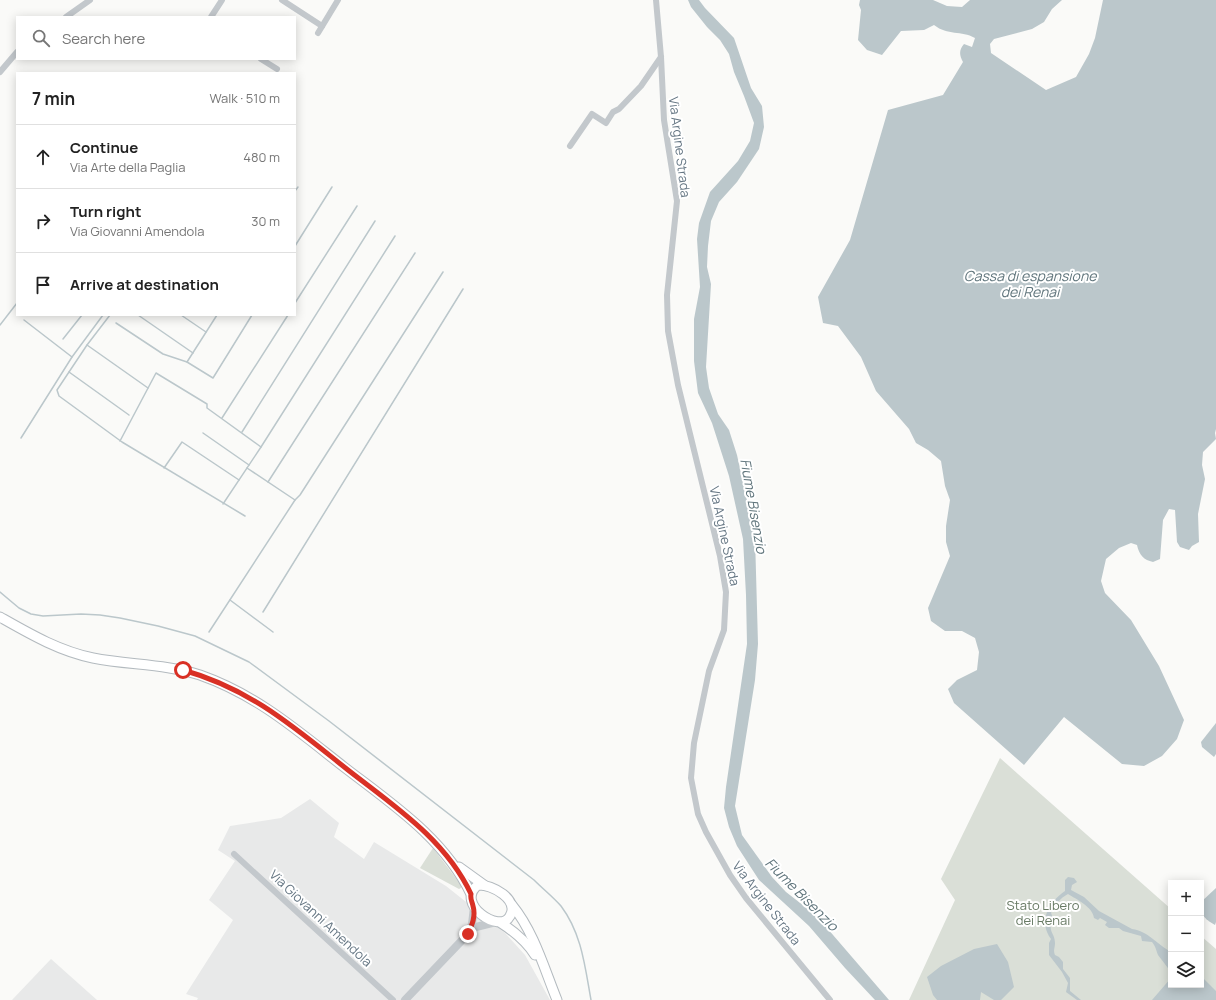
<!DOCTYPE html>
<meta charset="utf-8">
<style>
body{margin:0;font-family:Manrope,sans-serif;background:#f6f6f6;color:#222}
.controls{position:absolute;right:12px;bottom:12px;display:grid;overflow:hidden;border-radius:0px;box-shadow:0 2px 10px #0003}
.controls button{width:36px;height:36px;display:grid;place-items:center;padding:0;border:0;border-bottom:1px solid #e0e0e0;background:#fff;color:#222;font:20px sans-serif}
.stop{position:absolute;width:12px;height:12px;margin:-9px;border:3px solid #d93025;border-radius:50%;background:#fff}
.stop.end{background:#d93025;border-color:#fff;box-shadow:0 1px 4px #0008}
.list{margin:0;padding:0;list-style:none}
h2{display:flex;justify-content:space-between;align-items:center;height:52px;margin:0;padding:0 16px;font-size:17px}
h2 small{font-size:13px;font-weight:400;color:#767676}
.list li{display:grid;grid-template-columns:26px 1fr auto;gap:12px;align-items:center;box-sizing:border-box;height:64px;padding:0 16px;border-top:1px solid #e0e0e0}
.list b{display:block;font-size:15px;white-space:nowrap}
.list p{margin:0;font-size:13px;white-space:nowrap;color:#767676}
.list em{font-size:13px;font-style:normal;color:#767676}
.icon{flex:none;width:22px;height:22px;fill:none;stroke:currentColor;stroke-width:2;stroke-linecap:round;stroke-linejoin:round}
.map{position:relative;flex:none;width:1216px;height:1000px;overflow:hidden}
.search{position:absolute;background:#fff;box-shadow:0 2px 10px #0003;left:16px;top:16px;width:280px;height:44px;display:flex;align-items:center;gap:10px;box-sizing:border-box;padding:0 14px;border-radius:0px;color:#767676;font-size:15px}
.panel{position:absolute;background:#fff;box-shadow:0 2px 10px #0003;left:16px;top:72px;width:280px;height:244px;border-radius:0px}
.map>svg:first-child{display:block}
</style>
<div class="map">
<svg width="1216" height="1000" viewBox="0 0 1216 1000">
<rect width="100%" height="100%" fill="#fafaf8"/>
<!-- built -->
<g fill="#e8e9e9">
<polygon points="310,799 339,823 334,837 364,859 374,842 446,886 505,933 525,955 550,1000 197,1000 198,998 186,994 233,920 209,900 235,861 218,850 230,826 281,818"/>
<polygon points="51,959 97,1000 12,1000"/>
</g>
<!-- green -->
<g fill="#dadfd7">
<polygon points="1000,758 1171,909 1171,985 1201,985 1201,936 1216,949 1216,1000 909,1000 955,900 941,879"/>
<polygon points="433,848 461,885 461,888 459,889 420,868"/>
</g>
<!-- water -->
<g fill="#bbc7cb">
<polygon points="688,0 699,0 705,8 734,38 751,88 762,106 764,127 759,149 737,182 719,202 711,221 708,246 707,267 711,284 706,367 709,388 718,414 729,430 737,455 755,537 758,644 755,680 735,806 742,835 772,877 786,892 804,906 827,928 889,1000 875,1000 845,968 809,926 759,880 737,846 729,827 724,808 726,787 747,644 746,595 743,539 729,476 712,423 698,393 694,361 694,319 700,287 697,239 699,223 710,192 738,161 750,141 754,123 744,96 734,72 729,54 720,40 707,27 691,7"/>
<path d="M860,0h73l14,6 15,1 8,-7h92l-10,9 -8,13 -12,7 -38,10 -4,5 1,9 55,37 30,-13 13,-23 6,-16 8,-38h113v429l-1,4 1,6 -13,13 -1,13 3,14 -7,35 1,28 -7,4 -3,4 -9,-3 -3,-5 -2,-32 -6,-1 -6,11 -3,39 -7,3c-9,-2 -14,-7 -16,-17l-6,-2 -12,5 -13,11 -5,22 4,12 26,27 28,46 25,54 -7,19 -15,17 -18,10 -22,-2 -58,-47 -40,48 -70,-62 -6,-14 9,-9 20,-10 2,-18 -4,-14 -13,-7h-17l-14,-10 -3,-13 22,-52 -4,-14v-16l4,-26 -5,-14 -4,-25 -13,-11 -12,-7 -7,-14 -33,-38 -15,-34 -23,-31 -15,-3 -5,-26 32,-57 38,-130 55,-15 20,-33c-4,-7 -4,-12 1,-18l8,3 3,-9c-14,-8 -27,-2 -41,-13l-10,5 -23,1 -19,24 -15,-5 -9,-10 3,-30 -2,-5z"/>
<polygon points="1216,723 1216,754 1214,757 1202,747 1201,742"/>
<path d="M1068,877l6,1 3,4 -5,3 -1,5 13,7 15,14 33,18c16,2 26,16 39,23v20c-3,-4 -10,-13 -13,-17 -2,-5 -2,-8 -6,-13l-10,-1 -1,-5 -18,-5 -4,-3h-10l-4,-3 2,-3 -7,-4 -2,2 -4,-2c-1,-11 -18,-19 -26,-24 -8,4 -13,11 -17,19l2,5c-6,15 2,14 2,25 0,5 -2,7 0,12l4,2 4,5v7l7,9v13l11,9h-4l-11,-8 2,-9 -6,-11 -13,-17v-12l2,-4c-13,-18 -3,-36 14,-48v-11z"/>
<path d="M1216,888v34l-1,3c-12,-7 -14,-10 -14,-23z"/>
<polygon points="997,944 1008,962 1014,987 1001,1000 994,1000 981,992 980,1000 937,1000 933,995 927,977 941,966 974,949"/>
<polygon points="1201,976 1216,991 1216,1000 1152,1000 1171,978 1171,985 1201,985"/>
</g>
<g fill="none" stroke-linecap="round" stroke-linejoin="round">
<!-- stream -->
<g stroke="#bbc7cb" stroke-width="1.5">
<polyline points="295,191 298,187"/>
<polyline points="295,246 332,187"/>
<polyline points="295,303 357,206"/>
<polyline points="110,315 87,345 57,390 59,396 122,442 245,516"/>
<polyline points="138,315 193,353"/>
<polyline points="181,315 206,332"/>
<polyline points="24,320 72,357"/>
<polyline points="116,323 163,354 187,362 213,378 252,315"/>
<polyline points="0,325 17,303"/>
<polyline points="63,339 82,315"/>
<polyline points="87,345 148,388"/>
<polyline points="187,362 217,315"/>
<polyline points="69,372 129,415"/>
<polyline points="222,418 288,315"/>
<polyline points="242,432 375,221"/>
<polyline points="203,433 249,465"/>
<polyline points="21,438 72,357 103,315"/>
<polyline points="120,441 156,373 207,404 207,408 261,447"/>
<polyline points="164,468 182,442 239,480"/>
<polyline points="247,468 295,500"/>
<polyline points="268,482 415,253"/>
<polyline points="223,504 261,447 395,236"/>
<path d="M0,592l19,16 12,6 12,2 38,-2 19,1 20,3 38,8 37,10 54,26 80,59 205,159c9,9 19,17 27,26 21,28 24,61 30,94"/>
<polyline points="230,600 273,632"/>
<polyline points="263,612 463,289"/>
<polyline points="209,632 295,500 300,495 443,272"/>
</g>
<defs>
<g id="secondary">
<path d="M0,617c30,17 59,34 93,41 36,7 72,6 107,17 57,20 98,56 144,92 48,37 100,71 127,127"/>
<polyline points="459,867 484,885"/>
<path d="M478,885c14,-1 42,15 32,31 -10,19 -56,-13 -32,-31z"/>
<path d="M512,905c22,27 32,63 45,95"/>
<path d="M501,923c14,9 25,18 34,32"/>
</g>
</defs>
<!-- secondary casing -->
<use href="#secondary" stroke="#b3babf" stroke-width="11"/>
<!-- minor -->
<g stroke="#c3c8cc" stroke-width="6">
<polyline points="282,0 322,26"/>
<polyline points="656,0 661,57 664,120 677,201 667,295 668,331 678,385 720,556 726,592 724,630 709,671 694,743 691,778 698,814 706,832 730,875 746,898 830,1000"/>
<polyline points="66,17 90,0"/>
<polyline points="211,17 222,0"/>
<polyline points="318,33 338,0"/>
<polyline points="261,59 277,69"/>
<polyline points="0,72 17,52"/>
<polyline points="570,146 592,114 606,123 613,112 619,109 641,86 661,57"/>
<polyline points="234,854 393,1000"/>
</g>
<!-- tertiary -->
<g stroke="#c3c8cc" stroke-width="8">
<polyline points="469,931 472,924 474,907"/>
<polyline points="405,1000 468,934 476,927 496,922"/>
</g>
<!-- secondary -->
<use href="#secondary" stroke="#fff" stroke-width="9"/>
</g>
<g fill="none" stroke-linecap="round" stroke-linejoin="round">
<!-- route -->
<path stroke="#d93025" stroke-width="5" d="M183,670c68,19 112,58 165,100 46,36 97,69 123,124 -1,5 1,7 2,12 3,10 -1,19 -5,28"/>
</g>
<g text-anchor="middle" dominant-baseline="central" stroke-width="4" stroke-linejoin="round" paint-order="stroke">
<!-- street labels -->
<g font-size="13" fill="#657683" stroke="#fff">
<text transform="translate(680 147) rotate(83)">Via Argine Strada</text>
<text transform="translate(725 536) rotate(78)">Via Argine Strada</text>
<text transform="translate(767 903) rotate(52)">Via Argine Strada</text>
<text transform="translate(321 918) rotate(43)">Via Giovanni Amendola</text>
</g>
<!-- park labels -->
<g font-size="13" fill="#687a64" stroke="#fff">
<text x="1043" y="905">Stato Libero<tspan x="1043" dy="15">dei Renai</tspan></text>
</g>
<!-- water labels -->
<g font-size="14" font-style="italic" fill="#60757c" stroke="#fff">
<text x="1030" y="275">Cassa di espansione<tspan x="1030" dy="16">dei Renai</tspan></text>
<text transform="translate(754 506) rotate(80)">Fiume Bisenzio</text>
<text transform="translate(802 894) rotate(45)">Fiume Bisenzio</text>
</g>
</g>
</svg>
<div class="controls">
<button>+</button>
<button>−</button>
<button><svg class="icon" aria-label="layers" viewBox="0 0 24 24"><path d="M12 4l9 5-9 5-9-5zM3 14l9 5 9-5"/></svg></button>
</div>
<div class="stop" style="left:183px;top:670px"></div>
<div class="stop end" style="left:468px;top:934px"></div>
<div class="search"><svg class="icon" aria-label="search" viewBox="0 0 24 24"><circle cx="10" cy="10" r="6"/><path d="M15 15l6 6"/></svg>Search here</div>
<section class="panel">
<h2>7 min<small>Walk · 510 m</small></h2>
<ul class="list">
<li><svg class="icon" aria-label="ahead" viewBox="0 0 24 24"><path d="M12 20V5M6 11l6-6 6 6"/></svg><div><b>Continue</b><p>Via Arte della Paglia</p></div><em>480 m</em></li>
<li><svg class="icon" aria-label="right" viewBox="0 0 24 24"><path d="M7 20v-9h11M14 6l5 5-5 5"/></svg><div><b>Turn right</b><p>Via Giovanni Amendola</p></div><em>30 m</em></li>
<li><svg class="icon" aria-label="arrive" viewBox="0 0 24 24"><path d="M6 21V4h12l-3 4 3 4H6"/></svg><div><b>Arrive at destination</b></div></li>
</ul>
</section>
</div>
